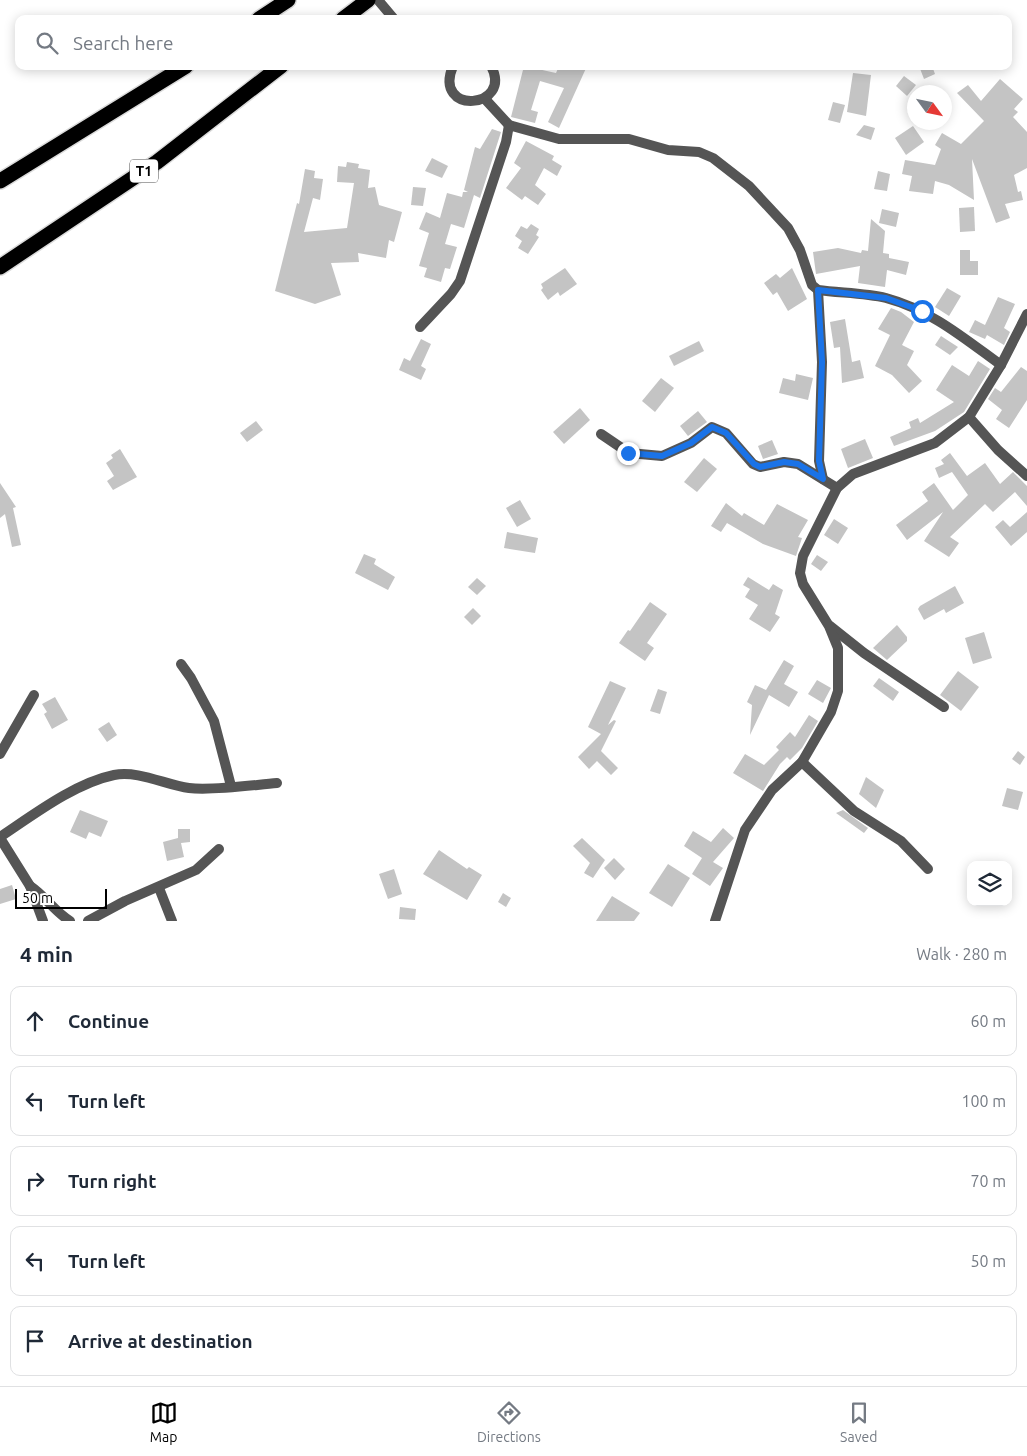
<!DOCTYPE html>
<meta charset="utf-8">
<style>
body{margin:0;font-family:Ubuntu,sans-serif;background:#f6f6f7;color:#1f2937}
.controls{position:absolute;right:15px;bottom:15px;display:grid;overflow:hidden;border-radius:10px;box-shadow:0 2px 12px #0003}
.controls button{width:45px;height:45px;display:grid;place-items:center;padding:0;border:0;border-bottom:1px solid #e0e1e3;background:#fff;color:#1f2937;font:25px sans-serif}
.compass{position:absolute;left:907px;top:85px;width:45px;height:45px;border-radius:50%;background:#fff;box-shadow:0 2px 12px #0003;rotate:123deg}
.scale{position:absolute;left:15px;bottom:12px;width:92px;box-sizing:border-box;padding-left:5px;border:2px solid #000;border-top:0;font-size:14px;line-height:18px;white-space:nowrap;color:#000;-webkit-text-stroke:4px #fff;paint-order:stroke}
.stop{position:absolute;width:15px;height:15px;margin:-11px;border:4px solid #1a73e8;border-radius:50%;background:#fff}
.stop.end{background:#1a73e8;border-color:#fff;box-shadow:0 1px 5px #0008}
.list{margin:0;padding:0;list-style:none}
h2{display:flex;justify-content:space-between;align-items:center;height:65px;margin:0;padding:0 20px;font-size:21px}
h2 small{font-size:16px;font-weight:400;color:#747a83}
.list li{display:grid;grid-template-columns:32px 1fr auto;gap:15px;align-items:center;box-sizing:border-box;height:70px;margin:0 10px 10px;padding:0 10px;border:1px solid #e0e1e3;border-radius:10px}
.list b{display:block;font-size:19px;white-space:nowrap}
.list em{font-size:16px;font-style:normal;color:#747a83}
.icon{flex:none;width:28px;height:28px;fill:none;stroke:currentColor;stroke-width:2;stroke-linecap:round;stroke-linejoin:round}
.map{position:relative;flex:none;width:1027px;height:921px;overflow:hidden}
.search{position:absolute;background:#fff;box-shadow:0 2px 12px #0003;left:15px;right:15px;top:15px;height:55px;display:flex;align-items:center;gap:12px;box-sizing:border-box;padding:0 18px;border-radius:10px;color:#747a83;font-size:19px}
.sheet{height:465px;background:#fff}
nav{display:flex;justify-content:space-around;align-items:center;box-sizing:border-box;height:70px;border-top:1px solid #e0e1e3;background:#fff;font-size:14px;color:#747a83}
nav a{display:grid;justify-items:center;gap:2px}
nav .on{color:#000}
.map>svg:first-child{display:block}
</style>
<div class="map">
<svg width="1027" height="921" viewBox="0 0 1027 921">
<rect width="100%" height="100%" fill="#fff"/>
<!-- building -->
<g fill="#c4c4c4">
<polygon points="524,66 556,73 559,66 587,66 559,128 548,122 564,88 540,81 531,110 538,112 535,123 511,117"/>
<polygon points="919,66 932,66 935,74 924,79"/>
<polygon points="853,73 871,75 866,116 847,112"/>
<polygon points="904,76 916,85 907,96 896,86"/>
<polygon points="1000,79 1023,99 1014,109 1018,112 1013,117 1027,132 1027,168 1014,175 1018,192 1021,191 1023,200 1005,204 1010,218 996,223 972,159 974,200 949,185 935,181 933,194 909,191 912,176 902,174 905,160 935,165 941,149 935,145 942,133 961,144 984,121 957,93 968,85 981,101"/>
<polygon points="833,102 845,105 840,123 828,120"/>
<polygon points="864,125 875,128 871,140 856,135"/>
<polygon points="913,126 924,142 906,155 895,138"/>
<polygon points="492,129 501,132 480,198 474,195 464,228 451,224 445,244 457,247 450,269 445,268 441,282 424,277 427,268 419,266 429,233 419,229 426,212 440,218 447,193 462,197 463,192 468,192 464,190 475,147 480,149"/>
<polygon points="526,141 554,156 552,160 562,166 557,176 544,168 535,185 546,194 538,205 525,196 522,200 506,188 521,168 514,163"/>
<polygon points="432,158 448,166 442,178 425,171"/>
<polygon points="347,162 359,164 358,168 370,170 368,188 375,187 379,205 402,212 394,242 389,240 386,258 358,253 359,262 331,263 341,295 315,304 275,291 297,203 299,204 305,169 315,171 314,178 323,179 320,200 313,198 304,232 347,228 354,183 337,182 338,166 346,167"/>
<polygon points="878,171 890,174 887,191 874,189"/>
<polygon points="413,187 426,188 423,206 411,205"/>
<polygon points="974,207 975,231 960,232 959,208"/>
<polygon points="882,209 899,213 896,227 879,223"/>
<polygon points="871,219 885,231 883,253 889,254 889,258 909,262 906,275 887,270 885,287 858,283 860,266 816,274 813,252 838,248 861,253 862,250 868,251"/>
<polygon points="531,224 539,229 536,235 539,237 528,254 518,248 522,241 515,236 521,226 527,229"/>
<polygon points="960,250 970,250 970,261 978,261 978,275 960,275"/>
<polygon points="565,268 577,284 560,296 558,292 548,300 541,290 543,288 541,284"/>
<polygon points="792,268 807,299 788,311 777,292 773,295 764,283 776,274 780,278"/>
<polygon points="947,288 961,296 949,316 935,307"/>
<polygon points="998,297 1015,304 1004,328 1010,332 1004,345 987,335 985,339 969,332 975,320 985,325"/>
<polygon points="891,308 901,312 914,322 902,345 914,351 907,365 922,381 909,393 892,375 875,366 890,335 878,329"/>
<polygon points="845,319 852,362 860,360 864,378 842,383 840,347 834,348 830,322"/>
<polygon points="941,336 958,347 950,355 935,345"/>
<polygon points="421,339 431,344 421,366 426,369 421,380 399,370 404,358 410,361"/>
<polygon points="699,341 704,351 674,366 669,356"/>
<polygon points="978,361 990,369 964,412 935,431 894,446 890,437 911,428 909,422 918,418 920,423 954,402 936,390 952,365 969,376"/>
<polygon points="1021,367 1027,371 1027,400 1009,428 996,419 1002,410 988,399 995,388 1001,392"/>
<polygon points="796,374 813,378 808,400 779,393 783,378 795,381"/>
<polygon points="661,378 674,388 655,412 642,401"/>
<polygon points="580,408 590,420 564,444 553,432"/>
<polygon points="698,411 707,422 688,436 680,426"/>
<polygon points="256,421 263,430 247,442 240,433"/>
<polygon points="865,439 873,458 848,468 841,449"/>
<polygon points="772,440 778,454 763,459 758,446"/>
<polygon points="120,449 137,477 113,490 107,481 114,476 106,463 113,458 111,455"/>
<polygon points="950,453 967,476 985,463 1000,484 1013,472 1027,486 1027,506 1015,492 993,512 985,504 950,537 959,543 949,557 924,541 943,512 907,540 896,525 928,501 922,492 934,483 953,510 968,495 952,472 939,478 935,468 944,464 941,460"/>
<polygon points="704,458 717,469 697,492 684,482"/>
<polygon points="0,483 16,507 13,508 21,545 12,547 5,514 0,518"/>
<polygon points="520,500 531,519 517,527 506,508"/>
<polygon points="726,503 742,516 744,513 764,525 777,504 808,520 798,537 802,538 796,556 763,544 727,523 721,532 711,526"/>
<polygon points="1027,512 1027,532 1011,546 995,527 1003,520 1010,527"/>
<polygon points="834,519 848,528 838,544 824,535"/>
<polygon points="507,532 538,538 535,553 504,548"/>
<polygon points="364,554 376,559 374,564 395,577 388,590 355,573"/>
<polygon points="817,555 828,562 821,571 811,564"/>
<polygon points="748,577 769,590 773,584 783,590 775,614 780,617 770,632 749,619 758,605 745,597 750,589 743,585"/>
<polygon points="477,578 486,586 477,595 468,587"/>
<polygon points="955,586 964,603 946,613 944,609 924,620 918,609 920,606"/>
<polygon points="650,602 667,614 647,643 654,648 645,661 619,643 628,630 630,631"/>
<polygon points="473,608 481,616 472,625 464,617"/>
<polygon points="897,625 907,637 907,641 887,660 873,648"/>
<polygon points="984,632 992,658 973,664 965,638"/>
<polygon points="784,660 794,666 784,684 798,692 789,707 769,695 750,735 752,705 747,702 755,685 766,690"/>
<polygon points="958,671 979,687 961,711 940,695"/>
<polygon points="879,678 899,692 893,701 873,686"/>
<polygon points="817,680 831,688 823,703 808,694"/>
<polygon points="610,681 626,688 608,725 614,720 616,721 601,751 618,768 611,775 597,761 589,769 578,757 601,734 588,727"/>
<polygon points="658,689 667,692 660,714 650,711"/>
<polygon points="55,697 68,720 52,729 44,714 47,712 42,704"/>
<polygon points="809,715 818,721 802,748 790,760 787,757 780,764 763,791 733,773 745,754 764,765 779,750 776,747 790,732 795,737"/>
<polygon points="109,722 117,735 107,742 98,729"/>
<polygon points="1018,751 1025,757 1020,765 1012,759"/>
<polygon points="866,777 884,790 876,808 859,794"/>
<polygon points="1007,788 1023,792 1018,810 1002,806"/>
<polygon points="80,810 108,821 101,837 89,832 86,839 70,832"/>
<polygon points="843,810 868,828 864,833 836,813"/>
<polygon points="723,828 734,838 713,862 723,868 710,886 692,874 702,858 684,846 693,831 711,842"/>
<polygon points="178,829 190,829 190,842 181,843 184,857 167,861 163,842 178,838"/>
<polygon points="582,838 605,860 593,878 584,873 590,863 573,846"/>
<polygon points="439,850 467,869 469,867 482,875 467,900 423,874"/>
<polygon points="614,858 625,869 615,880 604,868"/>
<polygon points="668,864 690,878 672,907 649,893"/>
<polygon points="394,869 402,894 388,899 379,874"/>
<polygon points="12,885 16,899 0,904 0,889"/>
<polygon points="503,893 511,898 506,907 498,902"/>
<polygon points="612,896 640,913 634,921 596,921"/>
<polygon points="400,907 416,909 415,920 399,919"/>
</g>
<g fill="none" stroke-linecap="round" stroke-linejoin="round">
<defs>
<g id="highway">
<polyline points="259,19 288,0"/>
<polyline points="343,19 368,0"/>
<polyline points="0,181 186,66"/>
<polyline points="0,267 157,162 281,66"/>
</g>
</defs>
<!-- highway casing -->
<use href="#highway" stroke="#dbdbdb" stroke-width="18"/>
<!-- street -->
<g stroke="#555" stroke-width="10">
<polyline points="378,0 394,19"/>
<path d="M453,66c-21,50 61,43 38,0"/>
<path d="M485,99l24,26 50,14h70l39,11 31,2 14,6 36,28 39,42 12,22 12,35 6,5c22,3 47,3 68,8 45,12 79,41 115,67"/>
<polyline points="818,290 822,362 819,461 823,479"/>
<polyline points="420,327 451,294 460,281 506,142 509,125"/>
<polyline points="969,417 998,450 1027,476"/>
<polyline points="601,434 629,453 662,456 691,443 712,427 726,433 753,464 760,467 784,462 798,464 837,488"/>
<polyline points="830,626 864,653 944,707"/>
<polyline points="181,664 191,678 214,721 231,786"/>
<polyline points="0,754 34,695"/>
<polyline points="802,762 854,811 901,841 928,869"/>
<path d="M0,837c33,-22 75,-54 114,-62 24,-5 52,10 75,13 23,3 64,-3 88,-5"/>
<polyline points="0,838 30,886 43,921"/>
<path d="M30,886c15,10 25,26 40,35"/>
<polyline points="159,888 172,921"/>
<polyline points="88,921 125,901 196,870 219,849"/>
<polyline points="715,921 745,830 772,790 802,762 831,712 838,691 838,648 829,626 803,584 800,573 803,556 837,488 853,474 935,443 969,417 1001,365 1027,314"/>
</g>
<!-- highway -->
<use href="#highway" stroke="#000" stroke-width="15"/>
</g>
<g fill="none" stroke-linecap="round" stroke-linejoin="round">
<!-- route -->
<polyline stroke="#1a73e8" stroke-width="6" points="628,453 662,456 691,443 712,427 726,433 754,464 760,467 784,462 798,464 823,479 819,461 822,362 818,290 886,298 922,311"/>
</g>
<g text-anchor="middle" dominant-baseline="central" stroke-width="4" stroke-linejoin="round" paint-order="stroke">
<!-- shield labels -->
<rect fill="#fff" stroke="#4c4c4c" stroke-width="1" x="130" y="159.5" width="28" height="23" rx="4"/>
<g font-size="14" font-weight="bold" fill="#000">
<text x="144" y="171">T1</text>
</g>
</g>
</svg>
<div class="controls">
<button><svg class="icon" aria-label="layers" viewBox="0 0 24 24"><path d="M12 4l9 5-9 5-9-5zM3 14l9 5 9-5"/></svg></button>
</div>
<svg class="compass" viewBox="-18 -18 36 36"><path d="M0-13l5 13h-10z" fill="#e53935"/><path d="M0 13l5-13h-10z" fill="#747a83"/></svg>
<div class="scale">50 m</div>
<div class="stop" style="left:922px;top:311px"></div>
<div class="stop end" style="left:628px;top:453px"></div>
<div class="search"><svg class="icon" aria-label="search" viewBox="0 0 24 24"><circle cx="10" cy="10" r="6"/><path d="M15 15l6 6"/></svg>Search here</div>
</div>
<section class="sheet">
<h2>4 min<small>Walk · 280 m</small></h2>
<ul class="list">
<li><svg class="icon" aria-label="ahead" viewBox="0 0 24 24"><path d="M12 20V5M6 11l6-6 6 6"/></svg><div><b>Continue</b></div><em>60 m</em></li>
<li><svg class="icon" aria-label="left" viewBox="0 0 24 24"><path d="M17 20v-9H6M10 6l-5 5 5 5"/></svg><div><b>Turn left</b></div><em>100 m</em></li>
<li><svg class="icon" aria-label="right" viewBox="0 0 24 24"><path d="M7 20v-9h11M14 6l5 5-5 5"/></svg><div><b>Turn right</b></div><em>70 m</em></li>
<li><svg class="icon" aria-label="left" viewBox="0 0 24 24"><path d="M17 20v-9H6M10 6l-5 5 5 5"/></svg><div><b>Turn left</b></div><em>50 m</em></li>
<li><svg class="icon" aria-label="arrive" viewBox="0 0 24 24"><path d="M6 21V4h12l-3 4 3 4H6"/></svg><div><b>Arrive at destination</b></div></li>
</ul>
</section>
<nav>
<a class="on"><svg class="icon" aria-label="map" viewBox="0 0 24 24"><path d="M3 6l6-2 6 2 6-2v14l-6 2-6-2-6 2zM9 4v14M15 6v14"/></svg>Map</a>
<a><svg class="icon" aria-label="directions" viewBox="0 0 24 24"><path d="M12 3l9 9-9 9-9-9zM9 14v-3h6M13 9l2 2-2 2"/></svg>Directions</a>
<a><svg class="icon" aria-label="saved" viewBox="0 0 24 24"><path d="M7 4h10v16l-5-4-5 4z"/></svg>Saved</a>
</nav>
